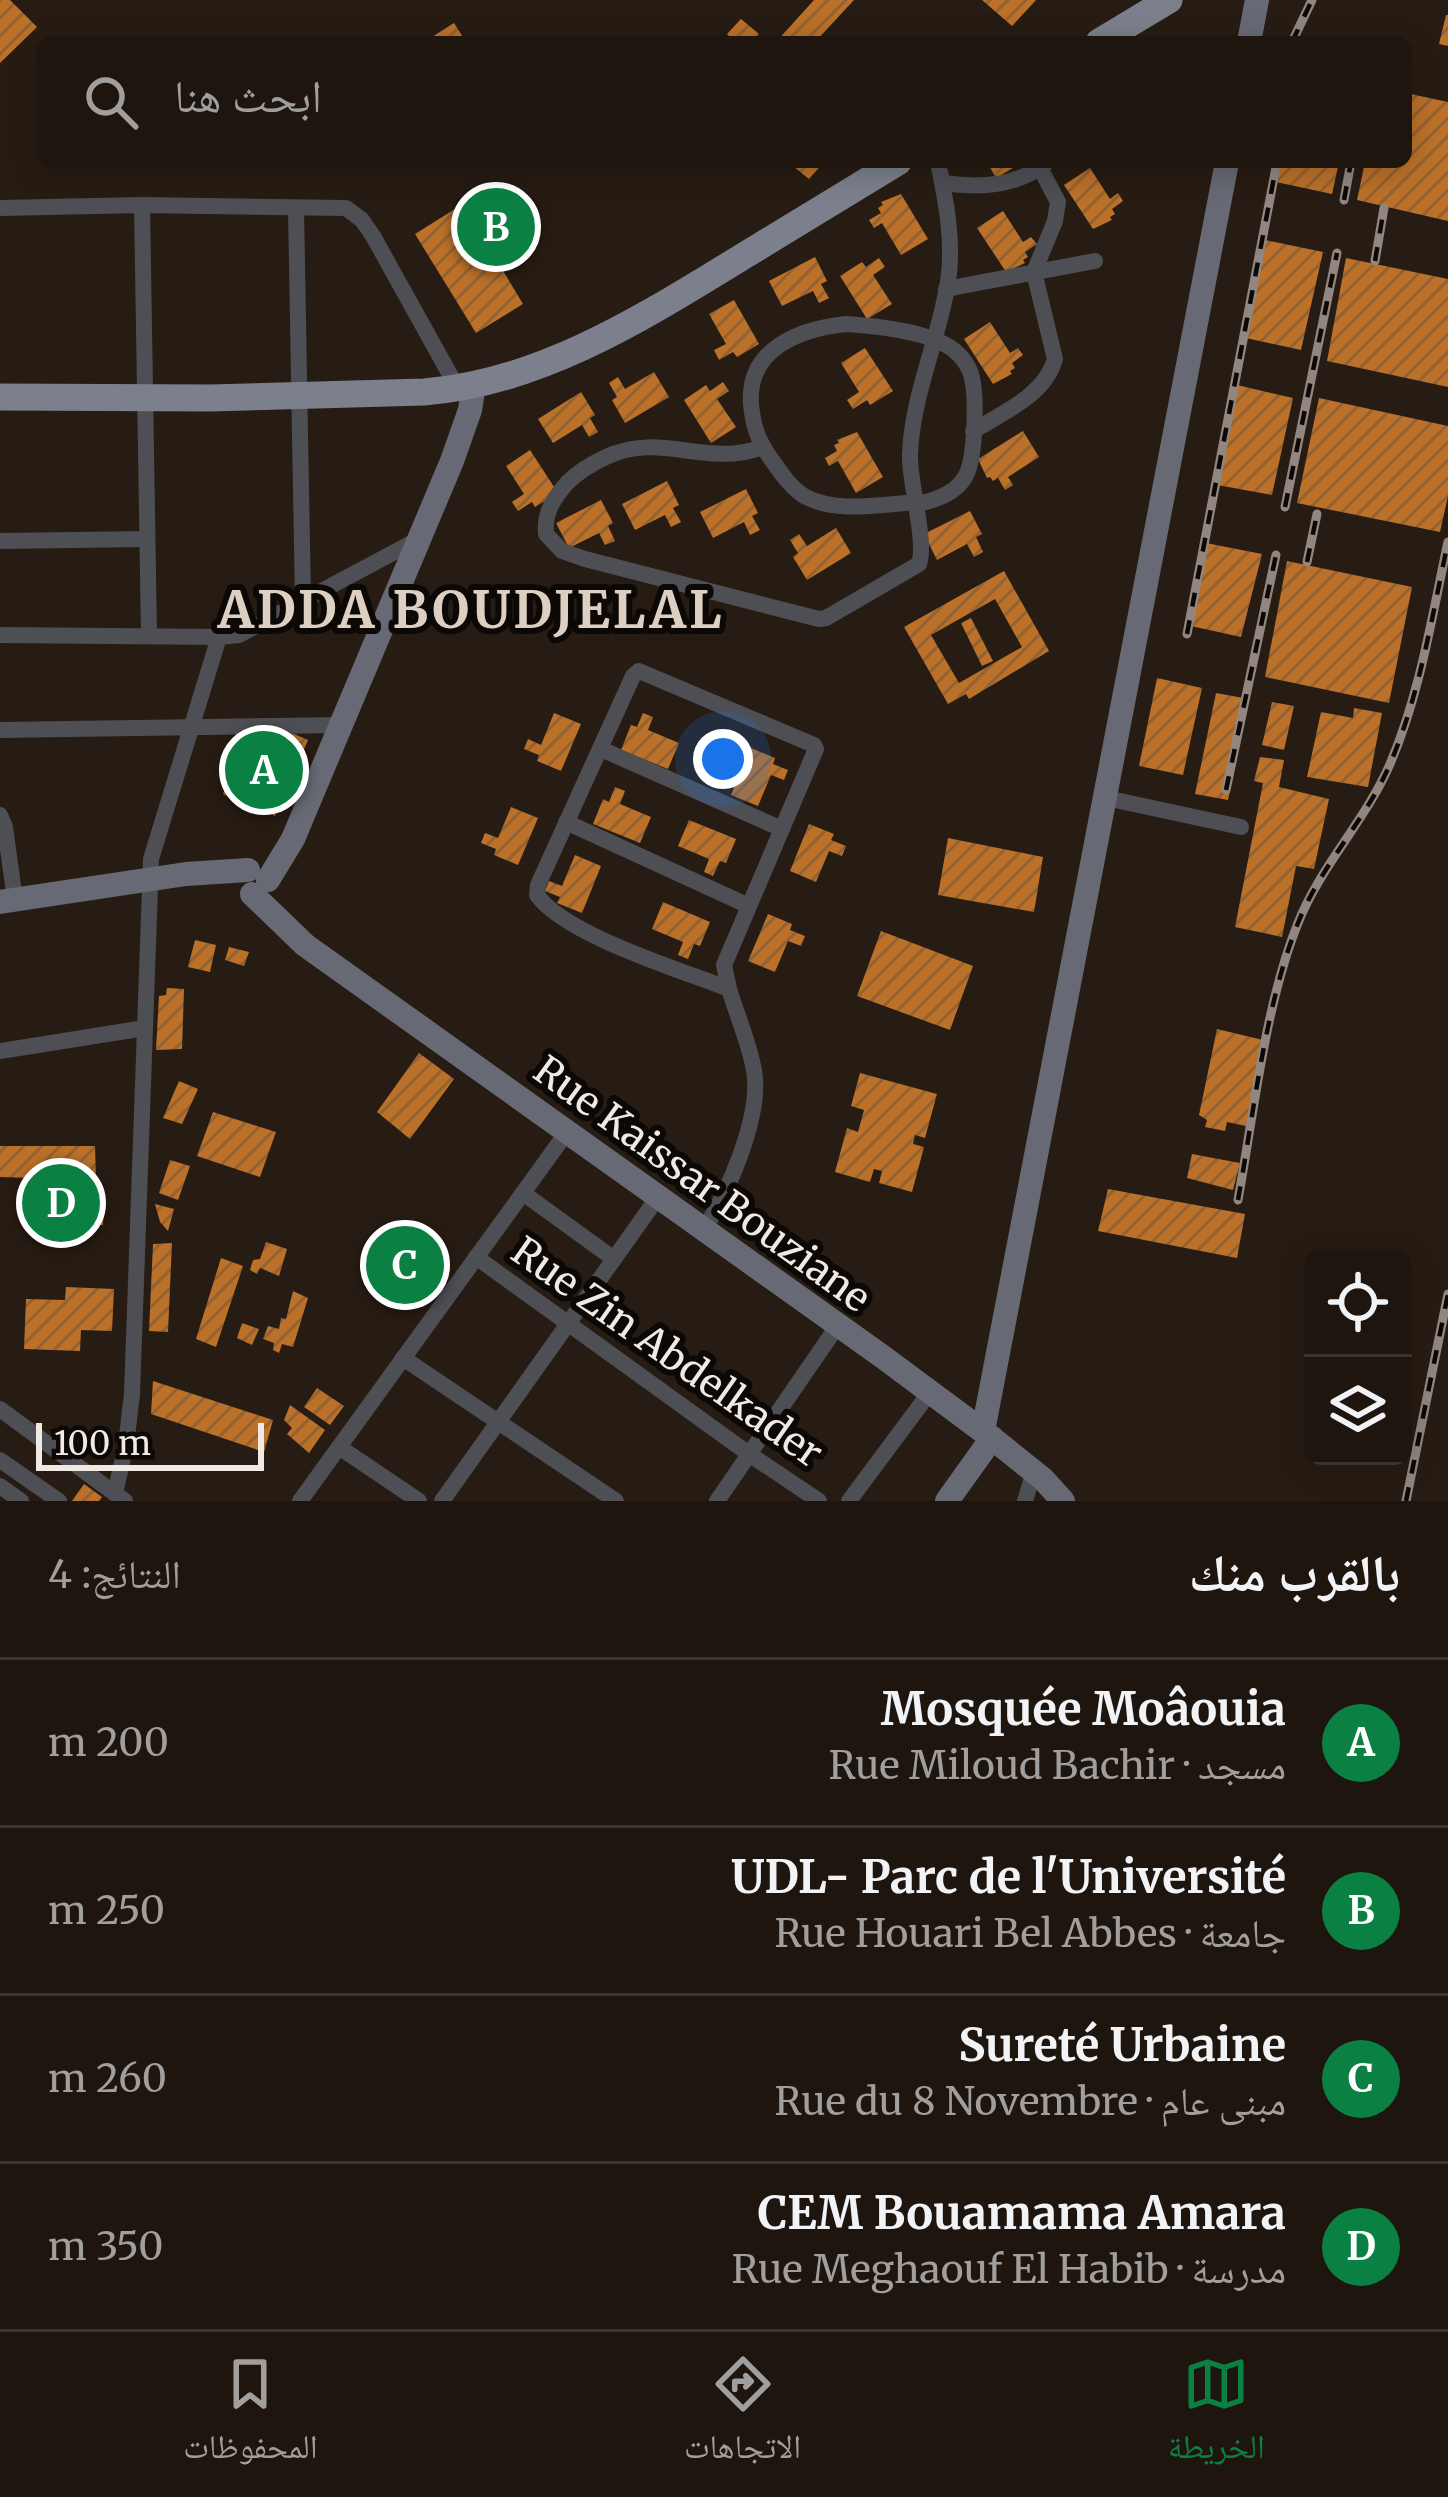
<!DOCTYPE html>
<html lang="ar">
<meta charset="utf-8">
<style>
body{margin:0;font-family:Merriweather,"Noto Naskh Arabic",serif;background:#2a221c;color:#f1f3f6;direction:rtl}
.controls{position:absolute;right:36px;bottom:36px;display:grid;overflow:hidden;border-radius:18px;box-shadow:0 6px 30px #0003}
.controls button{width:108px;height:108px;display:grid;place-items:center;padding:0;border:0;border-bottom:3px solid #3b342e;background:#1d150e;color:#f1f3f6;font:60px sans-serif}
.scale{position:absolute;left:36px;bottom:30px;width:228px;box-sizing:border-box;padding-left:12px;border:6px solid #f1e9e3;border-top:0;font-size:33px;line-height:42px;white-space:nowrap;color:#f1e9e3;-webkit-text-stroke:9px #0c0805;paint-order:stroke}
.you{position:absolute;left:723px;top:759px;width:42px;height:42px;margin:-30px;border:9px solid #fff;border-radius:50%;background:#1a73e8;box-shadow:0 0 0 18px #1a73e833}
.badge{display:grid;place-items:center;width:78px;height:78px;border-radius:50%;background:#0b8043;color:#fff;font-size:39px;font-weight:700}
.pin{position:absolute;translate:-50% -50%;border:6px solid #fff;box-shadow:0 3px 12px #0006}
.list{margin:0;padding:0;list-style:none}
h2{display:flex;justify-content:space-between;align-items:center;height:156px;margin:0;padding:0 48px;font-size:51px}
h2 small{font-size:39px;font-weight:400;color:#a09f9e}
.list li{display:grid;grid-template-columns:78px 1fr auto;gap:36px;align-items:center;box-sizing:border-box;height:168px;padding:0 48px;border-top:3px solid #3b342e}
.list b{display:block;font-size:45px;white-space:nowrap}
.list p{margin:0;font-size:39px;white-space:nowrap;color:#a09f9e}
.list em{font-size:39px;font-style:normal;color:#a09f9e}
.icon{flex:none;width:66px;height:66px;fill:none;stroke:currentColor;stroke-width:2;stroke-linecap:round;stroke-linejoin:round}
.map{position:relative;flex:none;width:1448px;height:1501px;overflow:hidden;direction:ltr}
.search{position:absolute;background:#1d150e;box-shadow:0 6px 30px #0003;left:36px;right:36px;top:36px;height:132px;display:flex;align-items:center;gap:30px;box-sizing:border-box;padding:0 42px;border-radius:18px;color:#a09f9e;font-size:45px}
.sheet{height:828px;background:#1d150e}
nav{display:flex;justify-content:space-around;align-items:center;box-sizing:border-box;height:168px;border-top:3px solid #3b342e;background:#1d150e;font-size:33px;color:#a09f9e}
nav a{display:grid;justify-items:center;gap:6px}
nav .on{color:#0b8043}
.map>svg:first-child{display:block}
</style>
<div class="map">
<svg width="1448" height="1501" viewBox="0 0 1448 1501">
<defs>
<pattern id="building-hatch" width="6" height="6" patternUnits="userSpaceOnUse" patternTransform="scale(3)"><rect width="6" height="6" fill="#bb7129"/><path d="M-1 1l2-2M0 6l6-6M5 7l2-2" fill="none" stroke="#936232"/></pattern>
</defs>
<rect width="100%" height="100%" fill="#271c13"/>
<!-- building -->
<g fill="url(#building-hatch)" fill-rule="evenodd">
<polygon points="0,0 10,0 37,27 0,63"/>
<polygon points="814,0 854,0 815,42 776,42"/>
<polygon points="982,0 1036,0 1012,26"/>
<polygon points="1446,15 1448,15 1448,46 1439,44"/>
<polygon points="741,19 759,34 752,42 735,42 727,34"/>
<polygon points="454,23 466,42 424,42"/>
<polygon points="1406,93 1448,102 1448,221 1357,200 1365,162 1406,162"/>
<polygon points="788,162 824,162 809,179"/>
<polygon points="987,162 1023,162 996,178"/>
<polygon points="1280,162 1339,162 1332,194 1276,182"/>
<polygon points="1090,168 1110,199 1118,193 1123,201 1112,209 1115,214 1110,217 1112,220 1093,229 1064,185"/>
<polygon points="901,194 928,239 901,255 882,223 874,228 869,220 881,213 878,208 883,205 881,202"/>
<polygon points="463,204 523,304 476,333 415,234"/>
<polygon points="1003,211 1023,242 1031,237 1037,244 1025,252 1028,257 1023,260 1025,263 1006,272 977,228"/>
<polygon points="1265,240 1323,252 1301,350 1246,338"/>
<polygon points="815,257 827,281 821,284 829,298 819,303 813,291 782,306 769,281"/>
<polygon points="879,258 885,267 873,275 892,304 867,319 840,276 862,262 866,267"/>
<polygon points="1346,258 1448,279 1448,387 1327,361"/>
<polygon points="734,300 759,344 737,357 733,352 719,360 714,350 726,344 709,314"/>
<polygon points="990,322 1010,353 1018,348 1023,355 1012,363 1015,368 1010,371 1012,374 993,384 964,339"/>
<polygon points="865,348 893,391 870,405 867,400 853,409 847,400 859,392 841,363"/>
<polygon points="654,372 669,397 625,423 612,400 617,397 609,383 618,377 625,389"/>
<polygon points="723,382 729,391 717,399 736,427 711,443 684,400 706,385 710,391"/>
<polygon points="1237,385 1293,398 1272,495 1217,485"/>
<polygon points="581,392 595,415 590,418 598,432 589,437 582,425 553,443 538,419"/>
<polygon points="1319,398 1448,426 1448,496 1440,532 1297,503"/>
<polygon points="1023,431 1039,457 1008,477 1013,485 1005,490 998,478 993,481 990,477 987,478 978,459"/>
<polygon points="857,432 883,477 856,493 838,461 829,466 825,458 837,451 834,445 839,443 837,440"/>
<polygon points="530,450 558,493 535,507 532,502 518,511 512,502 524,494 506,466"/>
<polygon points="667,481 679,505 673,508 681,522 671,527 665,515 635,530 622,504"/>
<polygon points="746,489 758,513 752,516 760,530 750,535 744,522 713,538 700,512"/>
<polygon points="601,500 613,523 608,526 615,541 605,545 599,533 569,548 556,523"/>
<polygon points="970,511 982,534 976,537 983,552 974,557 967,544 937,560 924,534"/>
<polygon points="836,528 851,553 807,580 793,557 798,553 790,540 799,534 807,546"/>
<polygon points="1206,543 1262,554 1241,637 1191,626"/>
<polygon points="1287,561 1412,587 1389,703 1265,677"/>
<path d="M1004,571l45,80 -80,48 -3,-5 -18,10 -44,-77zM995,599l27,48 -63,36 -28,-48z"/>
<polygon points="971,618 993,661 982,666 961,623"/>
<polygon points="1157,678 1202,688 1183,775 1139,766"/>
<polygon points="1216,693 1249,699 1228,800 1195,794"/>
<polygon points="1272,702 1294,706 1284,750 1262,745"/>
<polygon points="1354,708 1382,713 1368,787 1307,777 1321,712 1353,718"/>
<polygon points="554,713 581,724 561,771 537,761 539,755 524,749 528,739 541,745"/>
<polygon points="643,713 653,717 648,730 679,743 668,769 621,750 631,725 637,727"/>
<polygon points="287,731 308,740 275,816 223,794 249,733 281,746"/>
<polygon points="751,748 775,758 773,764 788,770 784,780 771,775 758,806 731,795"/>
<polygon points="1260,757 1284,760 1279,787 1329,799 1314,869 1296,866 1282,937 1235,927 1263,783 1254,781"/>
<polygon points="615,787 625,791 620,804 651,817 640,843 593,824 603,799 609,802"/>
<polygon points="511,807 538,818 518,865 494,855 496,849 481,843 485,833 498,838"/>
<polygon points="689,820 736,839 726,863 720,861 713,876 704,872 709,859 678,846"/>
<polygon points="809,824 834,834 831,840 846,846 842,856 829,851 816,882 790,871"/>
<polygon points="948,838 1043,857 1034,912 938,895"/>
<polygon points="575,855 601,866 582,913 557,903 560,897 545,891 549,881 562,886"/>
<polygon points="663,902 710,922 700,946 694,944 688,959 678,955 683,942 652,929"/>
<polygon points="768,914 792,924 790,930 805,936 801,946 788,941 775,972 748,961"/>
<polygon points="881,931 973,966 950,1030 857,996"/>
<polygon points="195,940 216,945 210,972 188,967"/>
<polygon points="229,947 249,952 244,966 225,960"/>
<polygon points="167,988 184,989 182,1049 156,1050 159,996 166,995"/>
<polygon points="1217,1029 1263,1040 1246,1126 1227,1122 1225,1131 1205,1127 1207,1120 1199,1115"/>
<polygon points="419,1053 454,1079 410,1139 377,1112"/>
<polygon points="860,1073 937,1094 925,1138 915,1135 913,1144 924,1147 912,1192 879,1183 882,1171 874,1169 870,1182 835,1172 847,1128 858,1132 864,1110 851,1106"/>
<polygon points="179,1081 198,1089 182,1124 163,1118"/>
<polygon points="213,1112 276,1132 260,1177 197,1156"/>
<polygon points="0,1146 95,1146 96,1180 0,1177"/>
<polygon points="1192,1154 1240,1163 1233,1190 1187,1178"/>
<polygon points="170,1160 190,1166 178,1200 159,1193"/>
<polygon points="1108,1189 1245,1214 1237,1258 1098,1231"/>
<polygon points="71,1203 104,1206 103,1225 70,1224"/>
<polygon points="155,1204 174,1209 168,1231 160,1222"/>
<polygon points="266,1242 287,1249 279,1276 260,1268 257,1274 250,1270 253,1260 260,1259"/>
<polygon points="172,1243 168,1332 149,1331 153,1244"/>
<polygon points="396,1246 406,1253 409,1248 424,1258 402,1287 397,1283 393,1287 376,1274"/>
<polygon points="221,1258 243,1266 216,1347 196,1339"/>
<polygon points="66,1287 114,1289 112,1331 81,1330 80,1351 24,1349 26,1299 65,1300"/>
<polygon points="293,1291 308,1298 293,1347 282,1344 279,1353 273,1350 274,1343 263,1339 268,1326 279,1329 281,1318 286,1319"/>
<polygon points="242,1323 259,1329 252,1345 237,1338"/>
<polygon points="153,1381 273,1420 264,1452 151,1414"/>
<polygon points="317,1388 344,1406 330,1425 304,1407"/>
<polygon points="290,1405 325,1430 309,1453 287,1434 292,1428 284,1420"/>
<polygon points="84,1484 102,1497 99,1501 72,1501"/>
</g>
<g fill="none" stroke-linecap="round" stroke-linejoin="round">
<!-- street -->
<g stroke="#4d4f55" stroke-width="16">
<path d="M943,183c36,5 73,4 103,-20"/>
<polyline points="142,205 149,636"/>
<polyline points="0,208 142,205 346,208 362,220 373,236 458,389"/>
<polyline points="296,209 303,601"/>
<polyline points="946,289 1095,261"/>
<path d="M846,324c30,2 85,7 109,27 7,6 13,14 16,23 6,20 5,85 -6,103 -8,14 -24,21 -39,25 -37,0 -85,13 -120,-5 -16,-9 -27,-27 -37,-41 -12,-18 -16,-31 -18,-52 -4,-55 48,-75 95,-80z"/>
<path d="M973,431c31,-19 72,-36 82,-72l-21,-87 21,-51 3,-19 -18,-34"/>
<path d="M763,447c-58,21 -102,-16 -157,10 -15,7 -28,15 -39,26 -14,16 -23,30 -21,51l16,17 23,8 234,60 7,-1 93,-54c8,-23 -10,-80 -9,-110 2,-58 29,-115 38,-172 6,-40 -2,-81 -10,-120"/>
<polyline points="0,541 147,539"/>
<polyline points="0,635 219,637"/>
<polyline points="0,730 341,725"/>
<polyline points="601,749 782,829"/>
<polyline points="1106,798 1241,827"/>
<polyline points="0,815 5,827 15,900"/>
<polyline points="566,822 749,906"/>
<polyline points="0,1051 145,1028"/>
<polyline points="523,1193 614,1259"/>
<path d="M704,1229c25,-38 58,-114 50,-159 -5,-27 -17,-55 -25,-81l-5,-24 92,-216 -2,-4 -175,-74 -6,5 -95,209 -1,10c28,40 144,75 192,94"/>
<polyline points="476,1257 749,1454 819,1501"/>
<polyline points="403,1358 616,1501"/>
<polyline points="0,1409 125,1501"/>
<polyline points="339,1447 419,1501"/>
<polyline points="0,1460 59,1501"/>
<polyline points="0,1486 21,1501"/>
<polyline points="115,1493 126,1445 132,1394 151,859 219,637 239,635 419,539"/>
<polyline points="300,1501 567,1132"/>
<polyline points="442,1501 658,1197"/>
<polyline points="717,1501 838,1325"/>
<polyline points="849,1501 930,1392"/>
<polyline points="1025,1501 1034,1471"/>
</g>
<!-- secondary -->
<g stroke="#676a74" stroke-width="24">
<polyline points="1249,42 1257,0"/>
<polyline points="268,880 293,839 452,461 470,410 474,385"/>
<polyline points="252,894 305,945 883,1357 992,1438 1043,1479 1063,1501"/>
<polyline points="0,902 186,874 248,870"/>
<polyline points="983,1431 1227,162"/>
<polyline points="947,1501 992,1438"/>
</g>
<!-- primary -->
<g stroke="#7b808c" stroke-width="27">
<polyline points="1099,42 1169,0"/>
<path d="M0,397l210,1 214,-6c117,-9 220,-75 318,-135 52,-32 104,-63 156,-95"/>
</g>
<defs>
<g id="rail">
<polyline points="1292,42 1312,0"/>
<polyline points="1344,200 1351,162"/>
<polyline points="1375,261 1384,208"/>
<polyline points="1285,507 1337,253"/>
<polyline points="1307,562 1317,514"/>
<polyline points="1187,634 1277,162"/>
<polyline points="1226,790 1276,555"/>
<path d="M1238,1200c16,-88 27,-195 60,-277 23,-58 68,-103 92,-159 30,-70 42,-148 58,-222"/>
<polyline points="1406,1501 1448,1294"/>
</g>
</defs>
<!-- rail casing -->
<use href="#rail" stroke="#918780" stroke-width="9"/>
<!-- rail -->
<use href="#rail" stroke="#0c0805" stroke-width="4.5" stroke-dasharray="14" stroke-linecap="butt"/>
</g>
<g text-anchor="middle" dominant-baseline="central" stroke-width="12" stroke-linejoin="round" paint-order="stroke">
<!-- street labels -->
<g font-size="39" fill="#f1e9e3" stroke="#0c0805">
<text transform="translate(702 1184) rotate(36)">Rue Kaissar Bouziane</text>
<text transform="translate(667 1352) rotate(35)">Rue Zin Abdelkader</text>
</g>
<!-- district labels -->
<g font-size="51" font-weight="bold" letter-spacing="3" fill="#decfc3" stroke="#0c0805">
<text x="471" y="610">ADDA BOUDJELAL</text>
</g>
</g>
</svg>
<div class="controls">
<button><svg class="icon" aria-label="locate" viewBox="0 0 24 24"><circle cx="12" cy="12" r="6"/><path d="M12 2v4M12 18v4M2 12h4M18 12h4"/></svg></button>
<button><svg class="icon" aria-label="layers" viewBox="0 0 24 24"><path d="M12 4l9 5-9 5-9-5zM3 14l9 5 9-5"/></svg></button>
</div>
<div class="scale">100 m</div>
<div class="you"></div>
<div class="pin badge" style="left:264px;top:770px">A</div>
<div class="pin badge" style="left:496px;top:227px">B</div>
<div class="pin badge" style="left:405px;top:1265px">C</div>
<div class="pin badge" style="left:61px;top:1203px">D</div>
<div class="search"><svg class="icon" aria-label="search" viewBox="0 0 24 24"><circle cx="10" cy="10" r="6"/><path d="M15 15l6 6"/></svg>ابحث هنا</div>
</div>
<section class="sheet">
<h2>بالقرب منك<small>النتائج: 4</small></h2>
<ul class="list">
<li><span class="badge">A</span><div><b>Mosquée Moâouia</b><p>مسجد · Rue Miloud Bachir</p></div><em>200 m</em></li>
<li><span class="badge">B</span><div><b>UDL- Parc de l'Université</b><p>جامعة · Rue Houari Bel Abbes</p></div><em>250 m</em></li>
<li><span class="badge">C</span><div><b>Sureté Urbaine</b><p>مبنى عام · Rue du 8 Novembre</p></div><em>260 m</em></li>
<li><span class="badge">D</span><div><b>CEM Bouamama Amara</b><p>مدرسة · Rue Meghaouf El Habib</p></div><em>350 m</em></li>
</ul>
</section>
<nav>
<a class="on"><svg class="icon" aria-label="map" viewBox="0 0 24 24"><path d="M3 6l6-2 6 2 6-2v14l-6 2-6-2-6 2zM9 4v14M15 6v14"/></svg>الخريطة</a>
<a><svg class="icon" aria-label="directions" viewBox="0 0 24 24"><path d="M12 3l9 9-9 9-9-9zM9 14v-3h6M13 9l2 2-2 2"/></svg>الاتجاهات</a>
<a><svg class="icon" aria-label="saved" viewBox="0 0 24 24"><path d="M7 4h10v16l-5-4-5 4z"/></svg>المحفوظات</a>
</nav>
